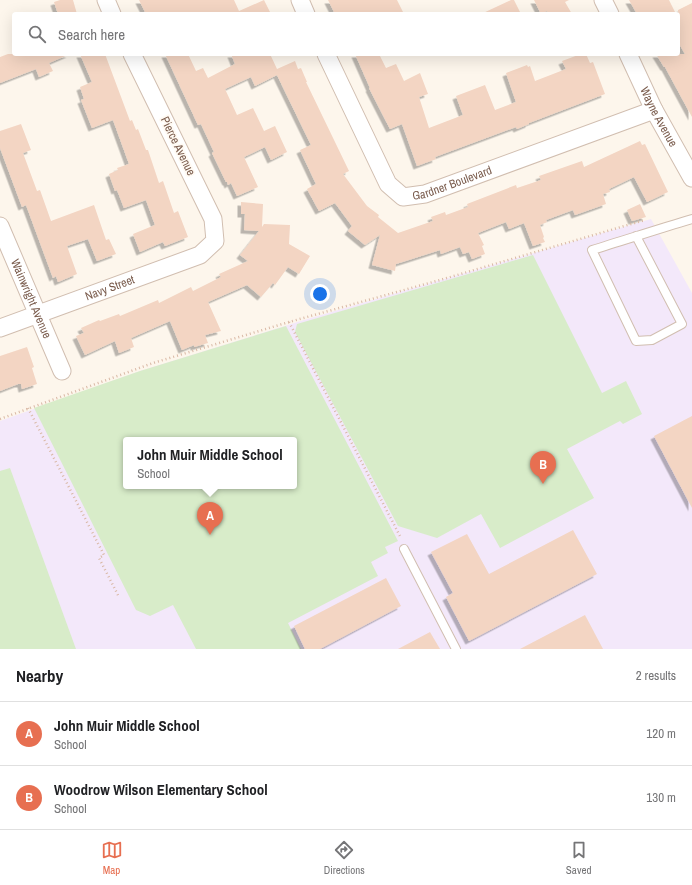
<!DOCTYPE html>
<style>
body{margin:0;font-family:"Archivo Narrow",sans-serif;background:#f2f2f2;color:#202124}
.you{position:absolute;left:320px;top:294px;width:14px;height:14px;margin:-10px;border:3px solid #fff;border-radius:50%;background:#1a73e8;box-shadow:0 0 0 6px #1a73e833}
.badge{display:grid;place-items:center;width:26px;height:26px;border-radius:50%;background:#e76f51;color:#fff;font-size:13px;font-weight:700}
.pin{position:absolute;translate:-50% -33px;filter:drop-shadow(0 1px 2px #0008)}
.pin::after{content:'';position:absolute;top:21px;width:14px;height:12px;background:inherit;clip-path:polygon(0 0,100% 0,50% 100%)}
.popup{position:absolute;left:123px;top:437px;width:174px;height:52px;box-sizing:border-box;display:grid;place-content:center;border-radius:4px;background:#fff;filter:drop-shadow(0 1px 3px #0005);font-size:13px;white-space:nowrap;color:#757577}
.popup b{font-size:15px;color:#202124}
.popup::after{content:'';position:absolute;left:50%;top:100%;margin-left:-8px;border:8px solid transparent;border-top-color:#fff}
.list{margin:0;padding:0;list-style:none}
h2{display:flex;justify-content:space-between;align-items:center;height:52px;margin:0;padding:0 16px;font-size:17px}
h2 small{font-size:13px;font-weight:400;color:#757577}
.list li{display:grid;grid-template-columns:26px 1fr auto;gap:12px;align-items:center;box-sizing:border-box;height:64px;padding:0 16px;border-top:1px solid #e0e0e0}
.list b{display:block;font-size:15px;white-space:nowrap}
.list p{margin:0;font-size:13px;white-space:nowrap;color:#757577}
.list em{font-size:13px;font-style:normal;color:#757577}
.icon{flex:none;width:22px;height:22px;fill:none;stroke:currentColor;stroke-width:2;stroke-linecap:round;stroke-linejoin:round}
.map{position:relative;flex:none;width:692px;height:649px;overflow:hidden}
.search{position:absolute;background:#fff;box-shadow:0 4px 16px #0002;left:12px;right:12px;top:12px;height:44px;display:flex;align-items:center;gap:10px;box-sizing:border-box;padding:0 14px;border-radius:4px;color:#757577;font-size:15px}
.sheet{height:180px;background:#fff}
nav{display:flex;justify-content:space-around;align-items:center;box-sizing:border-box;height:56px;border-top:1px solid #e0e0e0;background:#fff;font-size:11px;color:#757577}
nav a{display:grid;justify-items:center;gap:2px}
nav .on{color:#e76f51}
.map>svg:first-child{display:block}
</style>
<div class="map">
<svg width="692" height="649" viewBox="0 0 692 649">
<defs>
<filter id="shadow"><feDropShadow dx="-3.5" dy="3.5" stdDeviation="0" flood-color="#0004"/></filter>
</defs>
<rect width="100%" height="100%" fill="#fdf6ec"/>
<!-- education -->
<path fill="#f3e8fa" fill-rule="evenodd" d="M651,219l41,74v356h-692v-228l140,-50 164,-51zM126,440h168v46h-168z"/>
<!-- green -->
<g fill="#d8ecc9" fill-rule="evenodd">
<polygon points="533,255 602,393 626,381 642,414 623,424 620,421 567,449 594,498 500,548 481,514 437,538 398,526 295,332 297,324"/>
<path d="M286,326l112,215 -13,6 3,6 -17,9 7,14 -90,47 13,26h-105l-23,-44 -23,11 -14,-6 -102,-202 106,-37zM126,440h168v46h-168z"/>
<polygon points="10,468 76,649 0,649 0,471"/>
</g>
<!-- building -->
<g fill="#f3d5c3" filter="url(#shadow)">
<polygon points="60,0 73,0 77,14 58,14 54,2"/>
<polygon points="139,0 234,0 239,11 264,0 271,14 146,14"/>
<polygon points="328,0 397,0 404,14 335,14"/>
<polygon points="511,0 514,0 521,14 481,14"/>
<polygon points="534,0 569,0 565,2 572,14 548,14 547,11 541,14"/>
<polygon points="629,0 669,0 676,14 637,14"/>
<polygon points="692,3 692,117 665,67 664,67 656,54 685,54 678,42 678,10"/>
<polygon points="8,54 70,54 49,63 53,71 39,77 36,69 0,83 0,57"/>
<polygon points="80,54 105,54 130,121 132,120 136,130 138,129 146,150 148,150 159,183 163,181 174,213 178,211 188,237 165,246 163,242 140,252 133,234 155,225 146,200 124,208 117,190 115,191 109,174 118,170 117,168 129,164 113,120 92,128 81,100 84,99 80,87 92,82"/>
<polygon points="165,54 188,54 196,71 203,68 208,78 235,64 231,54 270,54 277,69 295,61 298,69 301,68 307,82 306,82 349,171 343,174 367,206 379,215 378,217 398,233 433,221 431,217 445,212 446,215 468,207 467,204 516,185 517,188 541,180 539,176 582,161 584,167 640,141 642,145 645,144 668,192 647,202 634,177 609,189 610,192 603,194 606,204 575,215 573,210 546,220 547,222 540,225 544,237 543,238 545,242 533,246 524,223 509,229 506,222 478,233 484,245 482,246 485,254 472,259 469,252 463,254 460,247 441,254 440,250 396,264 395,271 372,265 380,235 365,245 348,231 352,226 335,203 319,211 307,189 316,184 300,150 311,145 277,75 255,86 251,77 225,89 237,115 253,108 264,131 275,126 287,152 271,160 265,147 244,157 258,187 237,196 231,183 228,185 227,182 226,182 212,153 214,152 201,124 198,125"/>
<polygon points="355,54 379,54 386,68 396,64 404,81 420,73 428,94 419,97 429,128 463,115 456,96 485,85 495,110 516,102 506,73 527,65 528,67 530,66 535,81 566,69 562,61 581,54 586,54 590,63 593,62 605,94 529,123 529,124 517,129 516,127 435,157 436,159 417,166 402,124 390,129 369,88 370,88"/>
<polygon points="21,124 31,150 23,153 37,191 40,190 51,221 94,205 106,240 109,239 116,254 97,261 88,239 67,246 77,274 58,282 56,276 53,278 26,205 22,207 0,148 0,131"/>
<polygon points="241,202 263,204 262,227 264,224 290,225 289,244 310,256 299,274 288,267 275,285 273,283 261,297 247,285 208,302 221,331 205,335 208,343 194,347 194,345 182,350 170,321 131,338 134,347 119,353 115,341 85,355 76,336 84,333 81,328 99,320 100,321 119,314 120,316 158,300 159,303 191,287 193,291 221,277 219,274 248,261 240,255 259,231 244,230 245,214 241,214"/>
<polygon points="640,204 646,217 632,221 627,210"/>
<polygon points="27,347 34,367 32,368 37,384 22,389 21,384 18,384 0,391 0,356"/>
<polygon points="692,416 692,508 654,436"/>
<polygon points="573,530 597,574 469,641 446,597 453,593 431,552 467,534 489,574"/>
<polygon points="386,578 401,606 320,649 305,649 294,626"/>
<polygon points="585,615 603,649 520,649"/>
<polygon points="430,632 440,649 398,649"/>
</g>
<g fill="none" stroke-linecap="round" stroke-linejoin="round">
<defs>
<g id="lane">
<path d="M636,236l46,88 -30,16 -16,1 -44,-91c33,-10 66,-21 100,-31"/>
<polyline points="404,549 456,649"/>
</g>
<g id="street">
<polyline points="106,0 112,14"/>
<polyline points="300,0 306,14"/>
<polyline points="603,0 610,14"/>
<path id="s1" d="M326,54l62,130 15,13 22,-3 229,-84"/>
<path id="s2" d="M628,54l26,56 38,68"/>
<path id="s3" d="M0,226l62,145"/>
<path id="s4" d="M0,328l200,-73 15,-14 -2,-22 -81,-165"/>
</g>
</defs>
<!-- lane casing -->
<use href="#lane" stroke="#d1beb0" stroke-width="10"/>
<!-- street casing -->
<use href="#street" stroke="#d1beb0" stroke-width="19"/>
<!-- path -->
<g stroke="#d9b8a5" stroke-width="2.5" stroke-dasharray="1 3" stroke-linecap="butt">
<polyline points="289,322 401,538"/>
<polyline points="28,408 104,555 99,558 119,597"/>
<polyline points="0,419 153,363 289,322 440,280 645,220"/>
</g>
<!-- lane -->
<use href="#lane" stroke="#fff" stroke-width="8"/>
<!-- street -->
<use href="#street" stroke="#fff" stroke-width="17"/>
</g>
<g text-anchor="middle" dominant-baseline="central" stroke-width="3.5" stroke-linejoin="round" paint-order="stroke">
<!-- street labels -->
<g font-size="12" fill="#7a5c4d" stroke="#fffaf3">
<text stroke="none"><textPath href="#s2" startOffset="70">Wayne Avenue</textPath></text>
<text transform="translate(178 146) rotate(64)">Pierce Avenue</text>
<text stroke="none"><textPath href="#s1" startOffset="215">Gardner Boulevard</textPath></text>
<text stroke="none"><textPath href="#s4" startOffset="117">Navy Street</textPath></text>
<text stroke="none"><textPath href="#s3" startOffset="79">Wainwright Avenue</textPath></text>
</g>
</g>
</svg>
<div class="you"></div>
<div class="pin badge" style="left:210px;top:535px">A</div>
<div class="popup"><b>John Muir Middle School</b>School</div>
<div class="pin badge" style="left:543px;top:484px">B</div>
<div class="search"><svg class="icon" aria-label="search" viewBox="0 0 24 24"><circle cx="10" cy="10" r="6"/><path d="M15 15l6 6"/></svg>Search here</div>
</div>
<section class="sheet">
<h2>Nearby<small>2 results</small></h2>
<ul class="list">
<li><span class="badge">A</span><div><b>John Muir Middle School</b><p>School</p></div><em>120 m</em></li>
<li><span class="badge">B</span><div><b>Woodrow Wilson Elementary School</b><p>School</p></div><em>130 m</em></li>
</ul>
</section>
<nav>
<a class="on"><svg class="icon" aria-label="map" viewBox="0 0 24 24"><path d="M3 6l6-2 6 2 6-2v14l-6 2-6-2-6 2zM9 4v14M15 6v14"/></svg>Map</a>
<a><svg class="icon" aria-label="directions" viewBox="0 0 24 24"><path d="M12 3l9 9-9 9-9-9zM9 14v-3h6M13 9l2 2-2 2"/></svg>Directions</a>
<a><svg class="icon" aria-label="saved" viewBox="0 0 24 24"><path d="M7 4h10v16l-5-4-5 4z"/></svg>Saved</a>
</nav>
